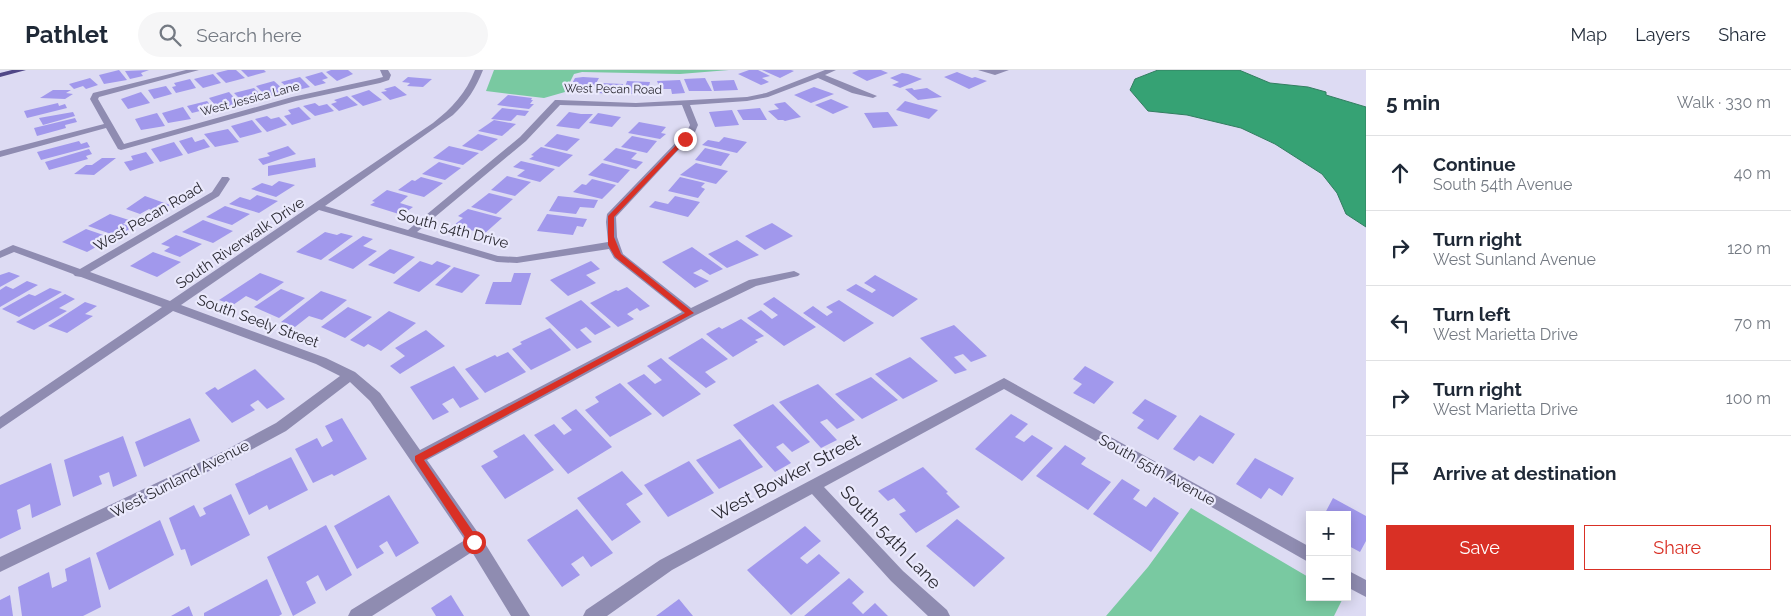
<!DOCTYPE html>
<meta charset="utf-8">
<style>
body{margin:0;font-family:Raleway,sans-serif;background:#f6f6f7;color:#1f2937}
.controls{position:absolute;right:15px;bottom:15px;display:grid;overflow:hidden;border-radius:0px;box-shadow:0 2px 12px #0003}
.controls button{width:45px;height:45px;display:grid;place-items:center;padding:0;border:0;border-bottom:1px solid #e0e1e3;background:#fff;color:#1f2937;font:25px sans-serif}
.stop{position:absolute;width:15px;height:15px;margin:-11px;border:4px solid #d93025;border-radius:50%;background:#fff}
.stop.end{background:#d93025;border-color:#fff;box-shadow:0 1px 5px #0008}
.list{margin:0;padding:0;list-style:none}
h2{display:flex;justify-content:space-between;align-items:center;height:65px;margin:0;padding:0 20px;font-size:21px}
h2 small{font-size:16px;font-weight:400;color:#747a83}
.list li{display:grid;grid-template-columns:32px 1fr auto;gap:15px;align-items:center;box-sizing:border-box;height:75px;padding:0 20px;border-top:1px solid #e0e1e3}
.list b{display:block;font-size:19px;white-space:nowrap}
.list p{margin:0;font-size:16px;white-space:nowrap;color:#747a83}
.list em{font-size:16px;font-style:normal;color:#747a83}
.actions{display:flex;gap:10px;padding:15px 20px}
.actions a{flex:1;padding:11px 0;border:1px solid #d93025;border-radius:0px;text-align:center;font-size:18px;color:#d93025}
.actions .main{background:#d93025;color:#fff}
.icon{flex:none;width:28px;height:28px;fill:none;stroke:currentColor;stroke-width:2;stroke-linecap:round;stroke-linejoin:round}
.map{position:relative;flex:none;width:1366px;height:546px;overflow:hidden}
header{display:flex;align-items:center;gap:30px;box-sizing:border-box;height:70px;padding:0 25px;background:#fff;border-bottom:1px solid #e0e1e3}
header strong{font-size:24px}
nav{display:flex;gap:28px;margin-inline-start:auto;font-size:18px}
.search{width:350px;height:45px;background:#f6f6f7;display:flex;align-items:center;gap:12px;box-sizing:border-box;padding:0 18px;border-radius:28px;color:#747a83;font-size:19px}
main{display:flex}
aside{flex:1;background:#fff}
.map>svg:first-child{display:block}
</style>
<header>
<strong>Pathlet</strong>
<div class="search"><svg class="icon" aria-label="search" viewBox="0 0 24 24"><circle cx="10" cy="10" r="6"/><path d="M15 15l6 6"/></svg>Search here</div>
<nav><a>Map</a><a>Layers</a><a>Share</a></nav>
</header>
<main>
<div class="map">
<svg width="1366" height="546" viewBox="0 0 1366 546">
<rect width="100%" height="100%" fill="#dddbf3"/>
<!-- green -->
<g fill="#79c9a1">
<polygon points="494,0 729,0 680,4 582,2 574,4 565,22 544,28 486,21"/>
<polygon points="1191,438 1310,508 1310,527 1343,528 1334,546 1106,546 1148,497"/>
</g>
<!-- water -->
<polygon fill="#36a274" stroke="#337e61" points="1158,0 1239,0 1270,13 1308,17 1326,22 1326,25 1366,37 1366,157 1346,144 1337,123 1322,104 1275,74 1241,58 1187,45 1148,41 1130,20 1135,9"/>
<!-- building -->
<g fill="#a198ec">
<polygon points="119,0 127,10 104,14 99,5"/>
<polygon points="149,0 141,3 143,6 130,9 125,1"/>
<polygon points="228,0 236,0 245,8 226,13 216,3"/>
<polygon points="241,0 264,0 266,2 248,7"/>
<polygon points="331,0 348,0 353,4 337,11 326,2"/>
<polygon points="749,0 758,0 770,6 762,8 769,12 761,15 738,4"/>
<polygon points="762,0 791,0 794,1 780,8"/>
<polygon points="859,0 881,0 888,3 867,11 852,3"/>
<polygon points="322,2 328,8 322,10 326,13 315,16 305,7"/>
<polygon points="957,2 972,8 975,7 987,11 969,19 944,7"/>
<polygon points="902,3 908,4 922,9 900,18 892,15 899,12 890,8"/>
<polygon points="213,4 221,13 203,18 194,9"/>
<polygon points="300,7 310,17 298,20 295,16 288,18 281,12"/>
<polygon points="408,7 432,9 423,17 407,16 410,13 402,12"/>
<polygon points="583,7 599,8 594,17 583,17 581,22 568,21 575,8"/>
<polygon points="90,8 98,15 86,19 83,16 74,19 69,14"/>
<polygon points="705,8 712,21 689,21 684,9"/>
<polygon points="190,9 196,18 176,23 172,17 176,16 174,13"/>
<polygon points="680,10 685,23 672,24 671,19 660,19 657,11"/>
<polygon points="734,10 738,20 714,21 711,11"/>
<polygon points="274,11 285,21 268,28 256,16"/>
<polygon points="627,11 650,12 647,24 623,24"/>
<polygon points="600,13 623,14 619,24 595,23"/>
<polygon points="166,16 172,24 154,29 148,20"/>
<polygon points="395,16 407,25 390,30 381,22 387,21 384,19"/>
<polygon points="814,17 834,24 811,33 794,25"/>
<polygon points="254,18 264,28 252,32 249,28 241,30 234,23"/>
<polygon points="912,18 914,20 927,18 942,27 918,30 905,19"/>
<polygon points="53,20 71,20 66,23 73,24 65,29 40,28"/>
<polygon points="369,20 382,30 363,36 351,26"/>
<polygon points="141,22 150,33 128,39 121,29"/>
<polygon points="229,22 239,33 220,41 209,28"/>
<polygon points="508,25 532,28 531,30 533,30 530,34 534,34 529,39 497,35"/>
<polygon points="347,26 358,35 339,41 331,34 337,32 334,30"/>
<polygon points="831,29 849,37 833,44 815,35"/>
<polygon points="207,31 217,42 204,45 200,41 192,43 187,36"/>
<polygon points="905,31 938,40 929,49 896,40"/>
<polygon points="785,32 801,47 785,51 783,50 778,50 768,41 779,39 774,34"/>
<polygon points="58,33 59,36 65,34 67,38 27,48 24,41"/>
<polygon points="315,33 319,36 327,34 334,41 315,46 303,36"/>
<polygon points="183,37 191,49 168,53 162,43"/>
<polygon points="299,37 311,49 292,55 284,46 291,44 288,40"/>
<polygon points="502,38 529,41 525,46 517,45 511,51 491,49"/>
<polygon points="760,38 767,50 743,50 737,40"/>
<polygon points="732,40 739,55 715,57 709,42"/>
<polygon points="73,42 75,46 43,55 39,48"/>
<polygon points="569,42 581,44 593,44 579,59 556,56"/>
<polygon points="888,42 898,56 873,58 864,43"/>
<polygon points="157,43 165,56 141,60 135,49"/>
<polygon points="598,43 621,47 612,57 589,53"/>
<polygon points="267,46 271,49 279,47 287,55 267,62 255,49"/>
<polygon points="75,48 77,52 65,55 66,58 37,66 34,58"/>
<polygon points="252,50 262,62 240,68 231,56"/>
<polygon points="494,50 516,54 502,66 478,61"/>
<polygon points="639,52 666,57 661,63 666,64 660,69 628,63"/>
<polygon points="228,59 239,72 215,77 204,64"/>
<polygon points="478,64 498,69 482,81 462,76"/>
<polygon points="557,64 580,69 567,81 544,76"/>
<polygon points="632,66 657,71 647,83 621,77"/>
<polygon points="192,67 195,72 204,69 210,77 188,84 179,71"/>
<polygon points="724,67 747,72 737,83 702,75 708,70 719,72"/>
<polygon points="79,71 81,74 87,72 90,77 41,90 37,82"/>
<polygon points="174,72 183,85 160,92 151,79"/>
<polygon points="288,76 296,84 263,95 258,89 270,86 267,83"/>
<polygon points="449,76 479,83 463,95 433,88"/>
<polygon points="541,77 573,85 559,97 529,89 534,86 531,85"/>
<polygon points="616,78 637,83 631,89 643,92 636,99 603,90"/>
<polygon points="705,78 730,84 721,96 695,90"/>
<polygon points="89,79 92,84 86,86 88,89 49,100 45,92"/>
<polygon points="146,82 154,93 130,101 124,92 133,90 131,86"/>
<polygon points="102,88 116,88 94,105 74,104 86,95 92,95"/>
<polygon points="315,88 316,97 268,106 268,96"/>
<polygon points="521,91 555,99 540,112 517,106 525,100 513,97"/>
<polygon points="439,92 461,98 445,110 422,104"/>
<polygon points="602,93 630,100 618,113 588,105"/>
<polygon points="696,93 728,101 716,114 680,105"/>
<polygon points="507,106 531,112 515,126 491,120"/>
<polygon points="421,107 443,113 424,127 398,120 412,110 415,111"/>
<polygon points="680,107 705,113 701,117 705,119 698,128 668,121"/>
<polygon points="592,109 616,115 602,129 573,122 582,114 586,115"/>
<polygon points="279,111 295,115 276,127 251,119 262,113 272,116"/>
<polygon points="387,120 408,126 400,133 413,137 402,145 370,135 375,132 372,131"/>
<polygon points="489,123 513,129 496,144 471,137"/>
<polygon points="257,125 278,131 259,143 229,134 240,127 250,130"/>
<polygon points="145,126 170,135 157,142 149,139 140,144 126,139"/>
<polygon points="558,126 598,130 594,138 580,137 576,144 549,141"/>
<polygon points="675,126 700,132 688,147 649,137 655,131 668,134"/>
<polygon points="225,136 250,144 232,155 206,147"/>
<polygon points="468,139 502,148 484,164 454,155 463,148 458,146"/>
<polygon points="110,144 129,150 123,154 133,157 117,166 88,156"/>
<polygon points="547,144 587,149 583,157 577,156 573,165 537,161"/>
<polygon points="203,150 233,161 213,173 182,162"/>
<polygon points="772,153 793,166 765,180 745,166"/>
<polygon points="86,159 112,168 87,182 62,172"/>
<polygon points="325,162 337,165 341,163 353,166 321,190 296,182"/>
<polygon points="176,165 202,174 180,187 164,181 170,177 161,174"/>
<polygon points="363,166 373,169 363,176 377,181 353,199 328,190"/>
<polygon points="737,170 759,185 727,198 708,184"/>
<polygon points="692,177 723,199 710,205 701,199 693,203 709,211 695,218 662,192"/>
<polygon points="390,179 415,187 394,204 368,195"/>
<polygon points="153,182 181,192 157,207 130,196"/>
<polygon points="420,191 432,195 437,191 451,196 419,222 393,213"/>
<polygon points="591,191 600,199 586,205 596,213 568,226 550,210"/>
<polygon points="454,197 480,205 462,223 435,215"/>
<polygon points="9,202 20,206 0,217 0,205"/>
<polygon points="260,203 284,212 257,231 246,226 233,235 219,230"/>
<polygon points="514,203 531,203 521,235 485,234 493,212 511,212"/>
<polygon points="875,205 918,229 893,247 846,220 856,214 872,223 876,220 864,213"/>
<polygon points="27,211 38,215 0,237 0,220 6,216 13,219"/>
<polygon points="627,217 650,236 640,241 637,238 627,244 634,249 618,257 590,233 616,220 618,221"/>
<polygon points="50,218 62,222 19,247 2,239 29,224 35,226"/>
<polygon points="281,219 305,228 279,248 254,237"/>
<polygon points="321,221 347,230 322,250 309,246 295,257 281,252"/>
<polygon points="65,224 75,229 59,238 67,241 34,260 16,252"/>
<polygon points="774,227 816,257 784,276 747,248 761,240 772,249 778,245 763,234"/>
<polygon points="581,230 611,257 595,265 586,257 580,260 592,272 577,279 545,248"/>
<polygon points="839,230 874,253 844,272 803,243 813,236 827,246 833,242 826,237"/>
<polygon points="85,232 97,236 85,244 93,246 67,263 48,256"/>
<polygon points="348,237 372,247 345,268 321,257"/>
<polygon points="389,241 416,253 381,281 368,274 364,277 350,270"/>
<polygon points="741,249 764,266 755,270 758,272 733,287 706,264 719,257 722,259"/>
<polygon points="954,255 987,286 971,292 963,284 954,287 967,300 955,304 920,268"/>
<polygon points="550,258 571,280 531,300 512,279 522,274 520,272"/>
<polygon points="426,260 445,276 400,304 390,296 405,286 395,278"/>
<polygon points="702,268 728,289 705,302 716,312 706,318 668,288"/>
<polygon points="508,282 526,302 485,323 465,299 495,285 497,287"/>
<polygon points="910,287 938,311 903,329 875,304"/>
<polygon points="661,288 701,324 663,347 627,313 644,304 655,314 662,310 647,296"/>
<polygon points="454,296 479,329 460,338 453,328 442,334 449,342 433,350 410,317"/>
<polygon points="1085,296 1114,312 1094,334 1073,323 1082,314 1073,309"/>
<polygon points="255,299 285,329 267,339 258,330 250,335 255,340 232,353 205,323 215,317 218,320"/>
<polygon points="871,307 898,330 862,349 835,324"/>
<polygon points="620,313 652,344 610,367 585,340 599,332 595,327"/>
<polygon points="818,314 855,350 837,359 827,349 820,352 837,370 821,378 779,332"/>
<polygon points="1145,329 1177,346 1158,370 1137,358 1144,350 1132,343"/>
<polygon points="773,334 810,372 792,382 783,373 776,377 791,393 775,402 733,355"/>
<polygon points="576,339 612,377 568,404 534,365 554,354 564,365 572,360 561,348"/>
<polygon points="1011,344 1028,354 1015,367 1024,372 1032,365 1053,378 1022,411 975,379"/>
<polygon points="1200,345 1235,364 1213,394 1199,386 1194,391 1173,379"/>
<polygon points="190,348 200,371 144,397 135,372"/>
<polygon points="342,348 367,389 334,406 332,404 313,413 295,379 317,368 322,377 333,371 325,356"/>
<polygon points="524,364 554,400 505,429 481,396 498,387 493,381"/>
<polygon points="123,366 137,406 113,417 109,402 99,406 102,414 73,427 64,390"/>
<polygon points="740,369 763,397 719,419 696,390"/>
<polygon points="1065,375 1086,388 1081,394 1111,412 1088,440 1036,406"/>
<polygon points="291,387 308,420 269,440 267,435 249,445 235,414"/>
<polygon points="1255,388 1294,408 1282,426 1269,418 1261,429 1236,414"/>
<polygon points="689,391 714,423 668,447 644,415"/>
<polygon points="51,393 61,435 32,448 30,434 17,440 21,459 0,469 0,415"/>
<polygon points="923,397 948,422 946,423 960,437 916,463 899,444 906,441 894,428 888,431 878,421"/>
<polygon points="622,401 643,424 626,434 641,452 612,471 577,428"/>
<polygon points="1122,409 1140,420 1133,429 1146,437 1154,427 1179,443 1151,482 1093,444"/>
<polygon points="231,424 250,465 191,496 185,479 181,480 169,448 194,435 200,447 206,444 203,438"/>
<polygon points="389,425 419,473 396,487 387,471 379,476 384,483 357,499 334,456"/>
<polygon points="1333,428 1366,446 1366,471 1360,482 1347,475 1347,445 1324,445"/>
<polygon points="577,439 613,483 591,497 583,486 571,494 580,505 562,517 527,470"/>
<polygon points="957,449 1005,488 974,517 926,476"/>
<polygon points="160,450 174,485 109,520 96,483"/>
<polygon points="326,455 352,505 326,521 318,505 306,512 316,533 293,546 267,487"/>
<polygon points="805,456 821,471 800,488 807,494 819,484 840,503 791,545 747,500"/>
<polygon points="90,487 101,537 83,546 22,546 18,517 49,502 52,518 67,511 65,499"/>
<polygon points="849,508 864,522 852,533 863,544 875,533 888,546 804,546"/>
<polygon points="267,509 282,544 279,546 204,546 204,543"/>
<polygon points="10,525 13,546 0,546 0,530"/>
<polygon points="451,525 464,546 436,546 431,538"/>
<polygon points="679,529 693,546 656,546"/>
<polygon points="189,536 193,546 171,546"/>
</g>
<g fill="none" stroke-linecap="round" stroke-linejoin="round">
<!-- minor -->
<g fill="#8f8cb1" fill-rule="evenodd">
<polygon points="186,0 199,0 99,27 98,29 124,74 292,27 375,9 383,7 380,0 388,0 391,5 389,10 380,13 296,31 121,80 118,79 106,58 0,87 0,81 104,54 90,29 93,23"/>
<path d="M475,0h8c-7,18 -16,32 -30,45l-128,91 83,24 112,-93 35,-37h3l78,3 111,-6 19,-4 59,-23h11l-11,5 52,21 -4,2 -21,-5 -34,-15 -50,19 -21,4 -57,4 8,20 -3,7 -79,85 1,20 6,17 68,54 58,-28 45,-9 6,3 -2,2 -42,10 -62,30 -267,144 54,77 49,79h-19l-39,-64 -100,64h-24l3,-6 114,-70 -95,-139 -20,-19 -64,49 -52,28 -234,113v-15l224,-106 52,-28 64,-47 -24,-12 -143,-53 -173,118v-12l162,-110 -81,-30 -6,-1 -2,-2 -59,-22 -14,6v-7l13,-6 67,24 132,-77 10,-15h6l2,2 -11,17 -129,76 80,29 263,-178c19,-15 33,-30 42,-53zM560,35l76,2 46,-2 8,20 -3,6 -80,83 -1,8 2,20 -91,15 -19,-1 -81,-24 109,-91zM319,140l178,52 20,1 92,-14 5,9 68,54 -262,138 -40,-57 -25,-21 -29,-14 -145,-53z"/>
<polygon points="978,0 1009,0 995,5"/>
<polygon points="1004,308 1310,477 1310,493 1004,319 824,417 903,501 947,540 950,546 928,546 891,511 812,424 672,500 607,546 583,546 586,540 660,490"/>
<polygon points="1347,500 1366,510 1366,527 1347,517"/>
</g>
<!-- major -->
<polygon fill="#504787" fill-rule="evenodd" points="12,0 26,0 0,7 0,3"/>
</g>
<!-- route -->
<polygon fill="#d93025" points="683,68 688,69 614,147 614,167 621,184 694,243 424,390 478,469 480,472 478,476 471,476 415,391 415,386 685,243 615,187 608,175 608,146"/>
<g text-anchor="middle" dominant-baseline="central" stroke-width="4.5" stroke-linejoin="round" paint-order="stroke">
<!-- far-street labels -->
<g font-size="12" fill="#2c2b34" stroke="#eae9fc">
<text transform="translate(613 19) rotate(1)">West Pecan Road</text>
<text transform="translate(250 29) rotate(-15)">West Jessica Lane</text>
</g>
<!-- street labels -->
<g font-size="15" fill="#2c2b34" stroke="#eae9fc">
<text transform="translate(148 147) rotate(-30)">West Pecan Road</text>
<text transform="translate(453 159) rotate(15)">South 54th Drive</text>
<text transform="translate(240 173) rotate(-34)">South Riverwalk Drive</text>
<text transform="translate(258 251) rotate(20)">South Seely Street</text>
<text transform="translate(1157 400) rotate(29)">South 55th Avenue</text>
<text transform="translate(180 409) rotate(-27)">West Sunland Avenue</text>
</g>
<!-- near-street labels -->
<g font-size="18" fill="#2c2b34" stroke="#eae9fc">
<text transform="translate(786 407) rotate(-28)">West Bowker Street</text>
<text transform="translate(891 467) rotate(46)">South 54th Lane</text>
</g>
</g>
</svg>
<div class="controls">
<button>+</button>
<button>−</button>
</div>
<div class="stop" style="left:474px;top:472px"></div>
<div class="stop end" style="left:685px;top:69px"></div>
</div>
<aside>
<h2>5 min<small>Walk · 330 m</small></h2>
<ul class="list">
<li><svg class="icon" aria-label="ahead" viewBox="0 0 24 24"><path d="M12 20V5M6 11l6-6 6 6"/></svg><div><b>Continue</b><p>South 54th Avenue</p></div><em>40 m</em></li>
<li><svg class="icon" aria-label="right" viewBox="0 0 24 24"><path d="M7 20v-9h11M14 6l5 5-5 5"/></svg><div><b>Turn right</b><p>West Sunland Avenue</p></div><em>120 m</em></li>
<li><svg class="icon" aria-label="left" viewBox="0 0 24 24"><path d="M17 20v-9H6M10 6l-5 5 5 5"/></svg><div><b>Turn left</b><p>West Marietta Drive</p></div><em>70 m</em></li>
<li><svg class="icon" aria-label="right" viewBox="0 0 24 24"><path d="M7 20v-9h11M14 6l5 5-5 5"/></svg><div><b>Turn right</b><p>West Marietta Drive</p></div><em>100 m</em></li>
<li><svg class="icon" aria-label="arrive" viewBox="0 0 24 24"><path d="M6 21V4h12l-3 4 3 4H6"/></svg><div><b>Arrive at destination</b></div></li>
</ul>
<div class="actions"><a class="main">Save</a><a>Share</a></div>
</aside>
</main>
